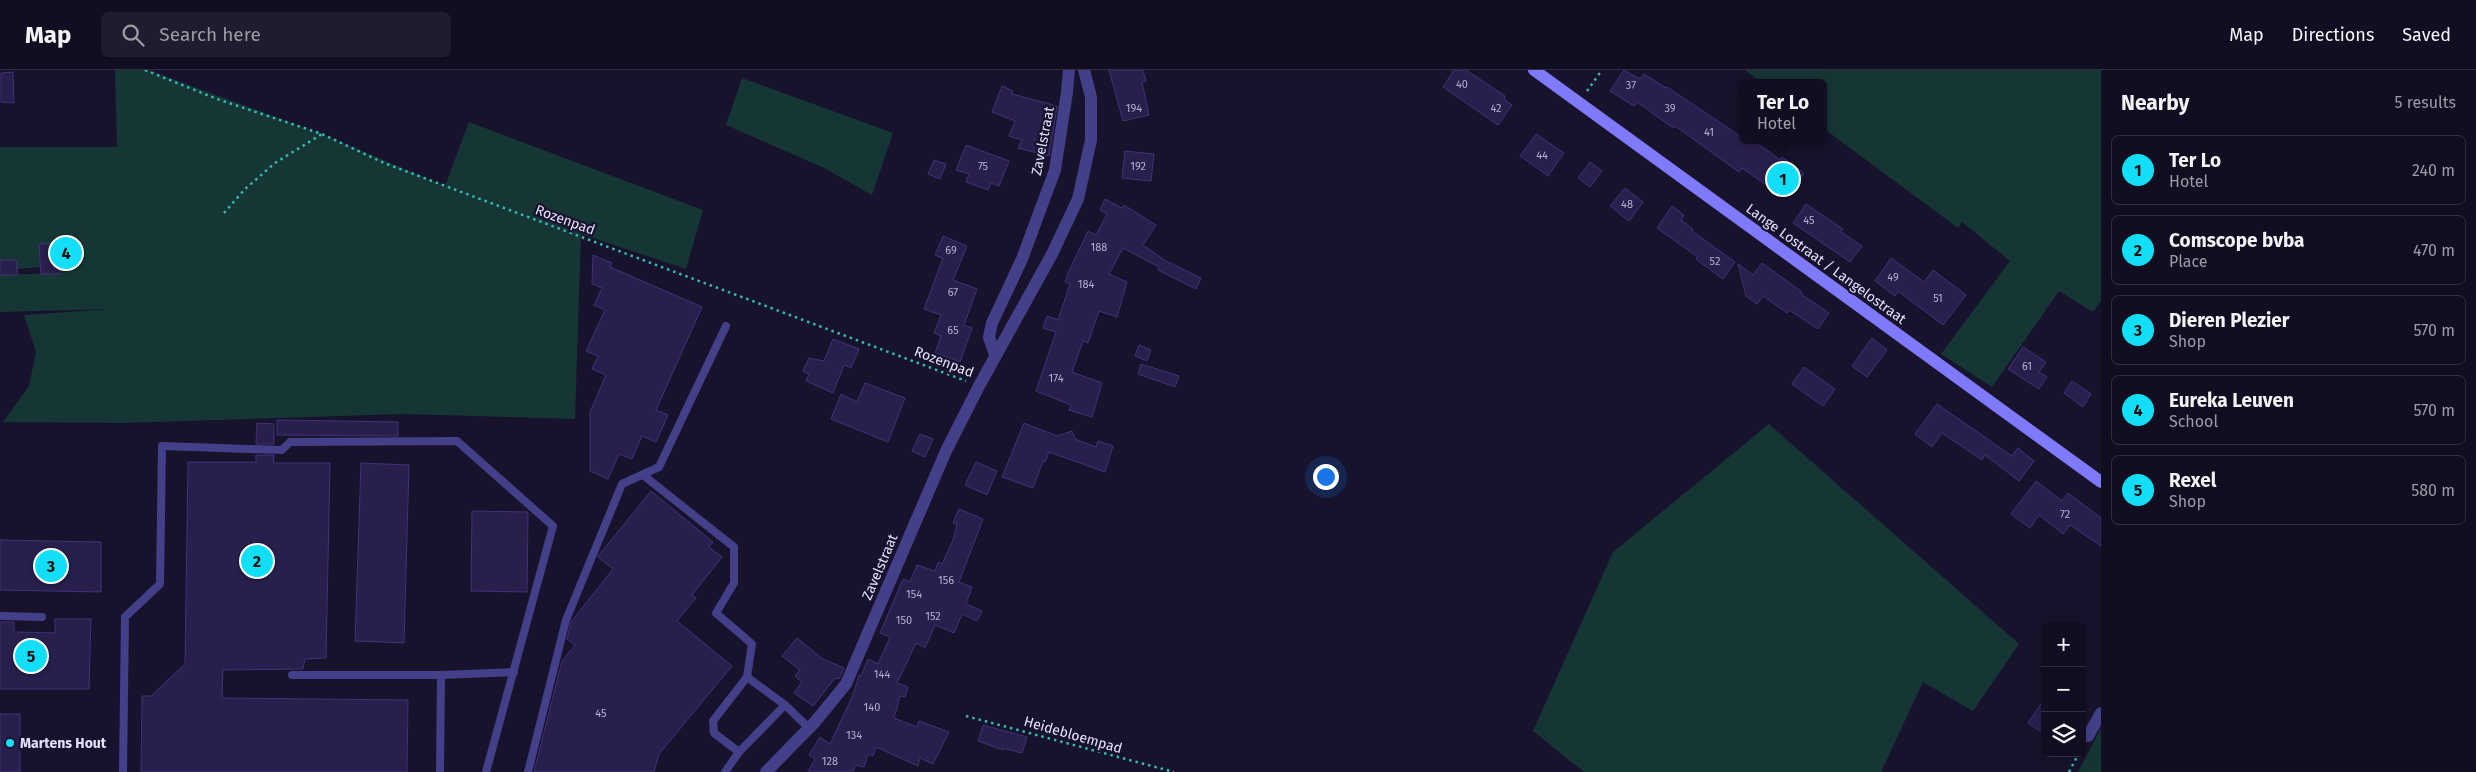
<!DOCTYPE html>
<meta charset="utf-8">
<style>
body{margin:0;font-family:"Fira Sans",sans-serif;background:#1e1c2e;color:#f1f3f6}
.controls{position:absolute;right:15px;bottom:15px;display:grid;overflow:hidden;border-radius:8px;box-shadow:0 5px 20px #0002}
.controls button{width:45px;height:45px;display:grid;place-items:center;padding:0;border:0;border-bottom:1px solid #302e3f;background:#110e21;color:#f1f3f6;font:25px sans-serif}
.you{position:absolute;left:1325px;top:406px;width:18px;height:18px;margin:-12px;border:4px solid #fff;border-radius:50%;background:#1a73e8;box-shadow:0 0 0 8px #1a73e833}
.badge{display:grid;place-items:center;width:32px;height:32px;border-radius:50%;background:#12def7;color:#111;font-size:16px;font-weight:700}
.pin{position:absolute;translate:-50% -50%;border:2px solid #fff;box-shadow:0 1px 5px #0006}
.popup{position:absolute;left:1739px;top:9px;width:88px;height:65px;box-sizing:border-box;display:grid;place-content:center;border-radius:8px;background:#110e21;filter:drop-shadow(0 1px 4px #0005);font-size:16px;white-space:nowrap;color:#9c9ca5}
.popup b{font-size:19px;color:#f1f3f6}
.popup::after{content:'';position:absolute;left:50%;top:100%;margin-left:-10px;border:10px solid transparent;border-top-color:#110e21}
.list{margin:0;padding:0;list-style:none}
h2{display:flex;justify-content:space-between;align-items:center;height:65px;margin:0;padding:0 20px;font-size:21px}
h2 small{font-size:16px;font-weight:400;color:#9c9ca5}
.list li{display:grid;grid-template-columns:32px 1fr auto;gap:15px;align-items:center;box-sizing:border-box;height:70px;margin:0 10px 10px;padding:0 10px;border:1px solid #302e3f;border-radius:8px}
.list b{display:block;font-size:19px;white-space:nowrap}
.list p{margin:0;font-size:16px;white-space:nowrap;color:#9c9ca5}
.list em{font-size:16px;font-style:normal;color:#9c9ca5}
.icon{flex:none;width:28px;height:28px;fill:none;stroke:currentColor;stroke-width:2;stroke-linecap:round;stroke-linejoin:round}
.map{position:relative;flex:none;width:2101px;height:702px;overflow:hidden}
header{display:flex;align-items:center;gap:30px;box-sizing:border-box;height:70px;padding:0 25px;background:#110e21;border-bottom:1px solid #302e3f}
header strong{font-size:24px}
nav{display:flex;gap:28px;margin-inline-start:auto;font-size:18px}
.search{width:350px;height:45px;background:#1e1c2e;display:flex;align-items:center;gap:12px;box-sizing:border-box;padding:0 18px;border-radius:8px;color:#9c9ca5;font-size:19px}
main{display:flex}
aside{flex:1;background:#110e21}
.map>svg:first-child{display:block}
</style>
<header>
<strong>Map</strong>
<div class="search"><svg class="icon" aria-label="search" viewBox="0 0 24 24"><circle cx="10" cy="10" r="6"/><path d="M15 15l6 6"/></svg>Search here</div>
<nav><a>Map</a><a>Directions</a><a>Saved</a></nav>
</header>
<main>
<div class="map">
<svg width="2101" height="702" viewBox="0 0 2101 702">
<rect width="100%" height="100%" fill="#17132c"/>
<!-- green -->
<g fill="#163635">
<polygon points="115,0 148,0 322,64 445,116 469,52 703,140 686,199 581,164 575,349 403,344 121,353 3,352 29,316 36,282 24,245 111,239 0,242 0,205 60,203 58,173 40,174 40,197 17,199 16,190 0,191 0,77 117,77"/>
<polygon points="1745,0 2101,0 2101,231 2093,242 2059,221 1992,317 1941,284 2010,191 1962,152 1958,158 1823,58 1823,13 1762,13"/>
<polygon points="742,8 893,63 872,125 824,98 726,55"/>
<polygon points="1769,354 2019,574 1973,641 1923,612 1881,702 1584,702 1533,661 1613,482"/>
<polygon points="2101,658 2101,702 2078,702"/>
</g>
<!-- building -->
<g fill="#291f4d" stroke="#413278">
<polygon points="1109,0 1143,0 1146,11 1142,12 1149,45 1123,51"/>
<polygon points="1454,0 1466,0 1505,26 1504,29 1512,35 1498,55 1443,17"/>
<polygon points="1624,0 1640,9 1644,4 1666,18 1667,17 1743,68 1743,70 1753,70 1780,90 1782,87 1804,103 1788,126 1774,116 1772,119 1742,98 1739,102 1675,56 1673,58 1637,32 1634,36 1610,21"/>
<polygon points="13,2 14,33 1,32 1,3"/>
<polygon points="1002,16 1013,21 1012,24 1057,36 1049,86 1018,78 1022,70 1009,66 1015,51 992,42"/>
<polygon points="1536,64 1564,83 1548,106 1520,86"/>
<polygon points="966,75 1009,91 999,116 991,113 988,120 966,112 969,104 956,100"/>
<polygon points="1125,81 1154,84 1151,111 1122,108"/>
<polygon points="934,90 946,94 940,109 928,104"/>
<polygon points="1590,92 1602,101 1590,117 1578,108"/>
<polygon points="1625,118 1643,132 1629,151 1610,136"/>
<polygon points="1105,129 1122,138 1124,135 1156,155 1143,175 1166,191 1201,208 1196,219 1158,200 1159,197 1123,178 1109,204 1127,212 1117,247 1099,241 1088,273 1083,271 1072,302 1102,313 1092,347 1069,340 1071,335 1036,321 1056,262 1043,258 1047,246 1058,250 1070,214 1065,212 1068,203 1088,161 1096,165 1107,144 1100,140"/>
<polygon points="1806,134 1843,159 1841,162 1862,176 1850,192 1793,153"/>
<polygon points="1672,136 1684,145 1681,150 1693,159 1692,161 1735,192 1723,209 1696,189 1698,187 1657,158"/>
<polygon points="943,166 967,176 953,210 977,219 964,255 972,258 960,292 935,283 941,266 934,263 941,245 924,239 943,188 935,185"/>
<polygon points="59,173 60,204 41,204 39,174"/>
<polygon points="593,185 612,193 610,197 702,237 656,340 668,345 656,372 642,366 632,389 619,384 608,409 590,401 590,342 606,305 592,299 598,286 586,281 605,240 594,235 602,218 592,214"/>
<polygon points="1891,188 1924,212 1933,200 1966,225 1943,255 1898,221 1895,226 1875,211"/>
<polygon points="0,190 16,190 18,205 0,205"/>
<polygon points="1762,193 1802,222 1801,224 1829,243 1818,259 1789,240 1787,243 1763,226 1757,234 1746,226 1738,194 1753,205"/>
<polygon points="1872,268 1887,280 1867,307 1852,296"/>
<polygon points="833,269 859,279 851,298 844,295 833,323 806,311 809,304 803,301 809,288 824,291"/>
<polygon points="1139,275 1151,280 1147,291 1135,286"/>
<polygon points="2023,277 2046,292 2039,302 2047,307 2039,319 2008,299"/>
<polygon points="1141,294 1179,306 1175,317 1138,304"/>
<polygon points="1804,297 1835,319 1823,336 1792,314"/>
<polygon points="2072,311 2091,324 2083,337 2064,323"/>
<polygon points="865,313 905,328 888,372 831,349 841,324 857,332"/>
<polygon points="1937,334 2012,386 2018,378 2034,391 2019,411 1985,385 1982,390 1942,363 1932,377 1915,364"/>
<polygon points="277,350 398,352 398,366 277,365"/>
<polygon points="257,353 274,354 274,374 256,374"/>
<polygon points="1024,353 1057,366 1072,361 1075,369 1096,377 1098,371 1113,376 1105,402 1049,382 1045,392 1043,391 1033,418 1002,407"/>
<polygon points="920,364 933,369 925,387 912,381"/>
<polygon points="256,385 274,385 273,393 330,393 326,588 305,589 303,599 223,600 222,628 408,630 407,702 141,702 142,626 151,626 185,594 188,392 256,392"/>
<polygon points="976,392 997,401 987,425 965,415"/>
<polygon points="361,393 409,395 404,573 355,571"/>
<polygon points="2036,411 2062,431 2068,423 2101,448 2101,476 2070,455 2063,464 2039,445 2030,458 2011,444"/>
<polygon points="651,421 713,472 709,477 722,487 692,525 696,528 677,551 732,596 659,684 654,702 534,702 562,591 575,575 567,569 571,552 613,499 598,487 599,485"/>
<polygon points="959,439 983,449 959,512 972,517 966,534 982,541 977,551 962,544 954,563 935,555 925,578 916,573 897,613 908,617 905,627 900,626 894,648 917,657 919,651 949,662 933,694 920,688 918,696 876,677 873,686 868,684 864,697 855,695 853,702 808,702 815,689 809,685 820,667 830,674 853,625 859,605 861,606 868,589 878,594 890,567 880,563 903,509 910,512 917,495 935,501 938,492 942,494 953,470 957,455 953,453"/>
<polygon points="472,441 528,442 527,522 471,521"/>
<polygon points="0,470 101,472 101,522 0,520"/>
<polygon points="55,549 91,549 89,619 0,619 0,552 14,552 14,562 55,563"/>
<polygon points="797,568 823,589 844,598 839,609 835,608 813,636 794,623 802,612 795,606 800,600 782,586"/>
<polygon points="2045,628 2045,664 2028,653"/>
<rect x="0" y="644" width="20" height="58"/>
<polygon points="983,655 1027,667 1022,683 1003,678 1003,680 978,671"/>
</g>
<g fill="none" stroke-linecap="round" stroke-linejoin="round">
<!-- path -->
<g stroke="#36bbb4" stroke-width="2.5" stroke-dasharray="2.5 4" stroke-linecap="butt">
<polyline points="145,0 217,29 322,64 384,93 966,311"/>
<polyline points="1587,21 1602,0"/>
<polyline points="224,143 245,119 275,93 322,64"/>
<polyline points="966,646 1174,702"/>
<polyline points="2069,702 2079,683"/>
</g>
<!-- lane -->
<g stroke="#434089" stroke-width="8">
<polyline points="643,405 734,477 734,513 716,543 752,574 747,607 785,635 809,658"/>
<polyline points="0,546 42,547"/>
<polyline points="292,605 441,605 514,602"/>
<polyline points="747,607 713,651 714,663 739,682 785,635"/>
<polyline points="123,702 125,547 160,514 162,376 282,380 290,372 457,371 553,456 486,702"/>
<polyline points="440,702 441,605"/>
<polyline points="528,702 566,550 622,414 659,397 726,256"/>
<polyline points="725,702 739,682"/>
</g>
<!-- street -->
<g stroke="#434089" stroke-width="12">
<polyline points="995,285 989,267 992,253 1022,189 1055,100 1067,22 1069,0"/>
<polyline points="2088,666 2101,643"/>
<polyline points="766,702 815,652 846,614 946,381 979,316 1052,184 1078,129 1091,70 1091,27 1084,0"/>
</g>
<!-- secondary -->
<polyline stroke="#7e7afa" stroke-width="12" points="1534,0 2101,412"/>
</g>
<!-- markers -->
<circle fill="#12def7" stroke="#17132c" stroke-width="2" cx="10" cy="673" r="5"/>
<g text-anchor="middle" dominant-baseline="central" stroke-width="4.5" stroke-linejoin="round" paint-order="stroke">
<!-- number labels -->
<g font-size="11" fill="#b4afd2">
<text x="1462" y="14">40</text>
<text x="1631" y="15">37</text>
<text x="1134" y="38">194</text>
<text x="1496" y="38">42</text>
<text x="1670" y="38">39</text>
<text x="1709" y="62">41</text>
<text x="1542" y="85">44</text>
<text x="983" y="96">75</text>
<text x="1138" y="96">192</text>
<text x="1627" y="134">48</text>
<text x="1809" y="150">45</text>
<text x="1099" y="177">188</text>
<text x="951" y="180">69</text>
<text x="1715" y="191">52</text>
<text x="1893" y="207">49</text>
<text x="1086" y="214">184</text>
<text x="953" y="222">67</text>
<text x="1938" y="228">51</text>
<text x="953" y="260">65</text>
<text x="2027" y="296">61</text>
<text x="1056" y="308">174</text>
<text x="2065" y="444">72</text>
<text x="946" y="510">156</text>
<text x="914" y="524">154</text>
<text x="933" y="546">152</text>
<text x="904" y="550">150</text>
<text x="882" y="604">144</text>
<text x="872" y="637">140</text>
<text x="601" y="643">45</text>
<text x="854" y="665">134</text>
<text x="830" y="691">128</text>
</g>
<!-- street labels -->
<g font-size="14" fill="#e3dffe" stroke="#17132c">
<text transform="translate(1043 71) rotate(-79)">Zavelstraat</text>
<text transform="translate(565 150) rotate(20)">Rozenpad</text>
<text transform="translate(1826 194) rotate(36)">Lange Lostraat / Langelostraat</text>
<text transform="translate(944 292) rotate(21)">Rozenpad</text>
<text transform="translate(880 497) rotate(-67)">Zavelstraat</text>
<text transform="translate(1073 665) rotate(16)">Heidebloempad</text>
</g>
<!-- poi labels -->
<g font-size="14" font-weight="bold" fill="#e3dffe" stroke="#17132c" text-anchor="start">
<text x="20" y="673">Martens Hout</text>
</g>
</g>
</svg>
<div class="controls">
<button>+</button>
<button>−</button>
<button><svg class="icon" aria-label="layers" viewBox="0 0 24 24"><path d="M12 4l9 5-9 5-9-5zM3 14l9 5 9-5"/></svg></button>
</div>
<div class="you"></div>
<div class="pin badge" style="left:1783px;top:109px">1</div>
<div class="popup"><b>Ter Lo</b>Hotel</div>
<div class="pin badge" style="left:257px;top:491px">2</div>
<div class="pin badge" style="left:51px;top:496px">3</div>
<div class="pin badge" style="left:66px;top:183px">4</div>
<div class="pin badge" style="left:31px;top:586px">5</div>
</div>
<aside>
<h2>Nearby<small>5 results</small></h2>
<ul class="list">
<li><span class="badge">1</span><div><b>Ter Lo</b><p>Hotel</p></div><em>240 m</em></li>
<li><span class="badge">2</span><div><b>Comscope bvba</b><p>Place</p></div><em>470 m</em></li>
<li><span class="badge">3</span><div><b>Dieren Plezier</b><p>Shop</p></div><em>570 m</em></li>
<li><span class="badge">4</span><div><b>Eureka Leuven</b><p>School</p></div><em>570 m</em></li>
<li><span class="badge">5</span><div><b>Rexel</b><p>Shop</p></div><em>580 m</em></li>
</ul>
</aside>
</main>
